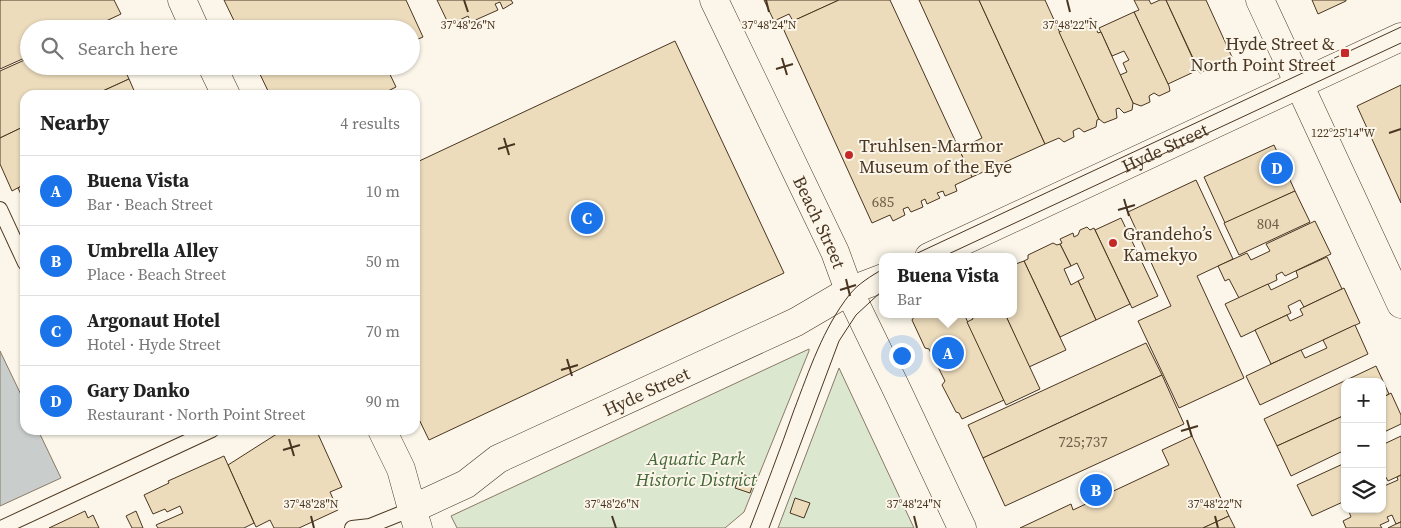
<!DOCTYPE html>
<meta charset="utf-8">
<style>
body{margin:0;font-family:"Source Serif 4",serif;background:#f2f2f2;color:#222}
.controls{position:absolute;right:15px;bottom:15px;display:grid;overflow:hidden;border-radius:10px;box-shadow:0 1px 4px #0004}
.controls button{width:45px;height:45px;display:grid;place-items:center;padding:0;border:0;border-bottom:1px solid #e0e0e0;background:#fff;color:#222;font:25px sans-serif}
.you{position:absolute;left:901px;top:355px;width:18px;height:18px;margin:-12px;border:4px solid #fff;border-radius:50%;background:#1a73e8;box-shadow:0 0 0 8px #1a73e833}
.badge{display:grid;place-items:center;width:32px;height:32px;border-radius:50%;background:#1a73e8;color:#fff;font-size:16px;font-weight:700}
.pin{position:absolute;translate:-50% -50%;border:2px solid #fff;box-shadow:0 1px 5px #0006}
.popup{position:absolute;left:879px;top:253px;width:138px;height:65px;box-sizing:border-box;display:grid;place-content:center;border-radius:10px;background:#fff;filter:drop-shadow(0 1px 4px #0005);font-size:16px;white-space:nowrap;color:#767676}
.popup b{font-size:19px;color:#222}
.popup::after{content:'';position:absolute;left:50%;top:100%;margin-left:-10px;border:10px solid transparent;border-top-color:#fff}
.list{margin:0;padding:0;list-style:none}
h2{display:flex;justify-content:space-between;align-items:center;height:65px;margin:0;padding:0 20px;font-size:21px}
h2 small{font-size:16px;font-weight:400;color:#767676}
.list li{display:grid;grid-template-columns:32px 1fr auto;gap:15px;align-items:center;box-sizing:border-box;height:70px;padding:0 20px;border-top:1px solid #e0e0e0}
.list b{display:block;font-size:19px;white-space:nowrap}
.list p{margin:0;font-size:16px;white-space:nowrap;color:#767676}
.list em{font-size:16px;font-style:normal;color:#767676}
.icon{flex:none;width:28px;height:28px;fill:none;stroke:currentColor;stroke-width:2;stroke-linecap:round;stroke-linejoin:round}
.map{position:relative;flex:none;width:1401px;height:528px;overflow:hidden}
.search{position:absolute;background:#fff;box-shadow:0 1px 4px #0004;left:20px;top:20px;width:400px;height:55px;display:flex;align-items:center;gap:12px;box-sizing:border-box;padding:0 18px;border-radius:28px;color:#767676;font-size:19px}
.panel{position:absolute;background:#fff;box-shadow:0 1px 4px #0004;left:20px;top:90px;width:400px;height:345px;border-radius:15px}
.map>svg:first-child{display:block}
</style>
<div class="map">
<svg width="1401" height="528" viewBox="0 0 1401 528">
<rect width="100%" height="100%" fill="#fbf6e9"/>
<!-- green -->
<g fill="#dce7d0" stroke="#887966">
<polygon points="809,349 809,351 744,512 725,528 457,528 451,516"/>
<polygon points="839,368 914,528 778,528"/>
</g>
<!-- water -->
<polygon fill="#c9cecd" stroke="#887966" points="0,351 25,403 25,430 38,430 61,478 0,506"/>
<!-- building -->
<g fill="#ecdcbc" stroke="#4a3520">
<polygon points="0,0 114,0 121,14 89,29 29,29 29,56 0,69"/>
<polygon points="224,0 406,0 423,37 411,42 411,29 238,29"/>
<polygon points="437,0 511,0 513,3 503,9 500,2 495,4 498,10 471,22 468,16 449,25"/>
<polygon points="764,0 839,0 793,21 789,14 774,21"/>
<polygon points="839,0 890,0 972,177 955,185 957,191 945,196 943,191 937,193 940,198 927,204 925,199 921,201 923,207 911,212 908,207 903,209 905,215 893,221 890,215 872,223 782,26"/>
<polygon points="919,0 979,0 1045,144 972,177 959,149 982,138"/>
<polygon points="979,0 1045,0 1099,119 1097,120 1096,127 1084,132 1079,128 1073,131 1074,137 1064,142 1059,138 1045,144"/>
<polygon points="1134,0 1149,0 1151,4 1160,0 1166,0 1198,70 1168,84 1134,12 1139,10"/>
<polygon points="1166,0 1206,0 1232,57 1200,73"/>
<polygon points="1312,0 1346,0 1346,1 1318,14"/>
<polygon points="1134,12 1169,86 1170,91 1159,96 1154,93 1149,96 1150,102 1141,106 1133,103 1120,75 1127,72 1123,63 1129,60 1124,51 1112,56 1099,28"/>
<polygon points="1091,18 1098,33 1101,32 1133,103 1132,110 1124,113 1119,108 1116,109 1117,118 1104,123 1099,119 1059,32"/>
<polygon points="104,24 106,29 92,29"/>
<polygon points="675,41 784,273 429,440 415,411 415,163"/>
<polygon points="29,58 29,66 123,66 129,79 94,95 25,95 25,126 0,138 0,71"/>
<polygon points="256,66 386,66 396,87 380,95 270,95"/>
<polygon points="129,79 136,95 94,95"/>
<polygon points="1401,85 1401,203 1357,106"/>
<polygon points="25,126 25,184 12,191 0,164 0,138"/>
<polygon points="1274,145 1295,191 1225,223 1204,177"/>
<polygon points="1196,180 1233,259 1197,276 1244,378 1179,408 1138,321 1171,306 1128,212"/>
<polygon points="25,184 25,203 18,188"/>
<polygon points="1295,191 1310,222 1239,255 1224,223"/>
<polygon points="1121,218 1158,296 1132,308 1095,230"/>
<polygon points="1315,221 1331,254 1285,276 1282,272 1276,275 1277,280 1239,298 1229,279 1225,281 1218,266 1247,253 1251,260 1270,251 1266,244"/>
<polygon points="1087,227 1090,230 1094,228 1130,304 1096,320 1078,281 1084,278 1077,263 1071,266 1060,244 1062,243 1060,239 1073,233 1074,237 1078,235 1080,230"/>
<polygon points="1053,243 1057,245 1060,244 1071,266 1064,269 1071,285 1078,281 1096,320 1060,337 1024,261 1028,259 1028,255"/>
<polygon points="1327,257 1342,289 1304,307 1300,300 1288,306 1291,313 1241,337 1225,304 1268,284 1271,290 1298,277 1296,271"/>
<polygon points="1024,261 1066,350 1029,367 1005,314 1013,314 1013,265"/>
<polygon points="1344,288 1360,323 1271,364 1255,330 1287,315 1290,321 1303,315 1300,309"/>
<polygon points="913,314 964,314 1004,400 962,419 959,413 956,412 942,385 945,381 929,349 925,348 912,320 914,317"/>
<polygon points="971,314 1005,314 1040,389 1006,405 967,322 973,319"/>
<polygon points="1355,325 1368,354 1260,405 1246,376 1301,350 1305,358 1327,348 1323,340"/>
<polygon points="1146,343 1162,375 983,458 968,425"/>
<polygon points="1376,366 1389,394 1382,398 1382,382 1345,382 1345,415 1277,446 1264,419"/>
<polygon points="1162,375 1184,424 1005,506 983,458"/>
<polygon points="1391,393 1401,415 1401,424 1382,433 1382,398"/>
<polygon points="1345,415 1345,450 1291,476 1277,446"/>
<polygon points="283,430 314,430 318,434 342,487 330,492 338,510 299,528 274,528 270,520 256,527 228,465"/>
<polygon points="1192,436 1229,516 1203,528 1020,528 1071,504 1073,510 1169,465 1162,450"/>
<polygon points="1401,436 1401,475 1388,481 1383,472 1382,472 1382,445"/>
<polygon points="224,456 254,523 244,528 158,528 156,525 183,513 180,506 167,512 165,509 153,514 144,495 169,483 168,481"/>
<polygon points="1345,463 1345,501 1312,516 1297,485"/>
<polygon points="740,473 755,479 750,493 735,488"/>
<polygon points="1401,475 1401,522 1396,524 1392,515 1387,517 1389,521 1380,525 1382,528 1346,528 1343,521 1351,517 1348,509 1382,509 1382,487 1398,480 1397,477"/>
<polygon points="795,498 810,503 804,518 790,513"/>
<polygon points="85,511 88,518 93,515 99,528 49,528"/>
<polygon points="136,511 143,528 132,528 126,516"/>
<polygon points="1229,516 1235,528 1203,528"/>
<polygon points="1401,522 1401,528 1388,528 1396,524"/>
</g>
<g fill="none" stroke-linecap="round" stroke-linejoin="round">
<defs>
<g id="lane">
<polyline points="0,209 25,263"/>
<polyline points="1,528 212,430"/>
<polyline points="352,528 370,526 412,509"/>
</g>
<g id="street">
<path id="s1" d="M714,0l121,252 15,41 47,97 65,138"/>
<polyline points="412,509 418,528"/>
</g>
<g id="secondary">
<polyline points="182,0 195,29"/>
<polyline points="1260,0 1401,304"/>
<polyline points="212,66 226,95"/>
<path id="s2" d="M929,257l472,-220"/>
<path id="s3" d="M382,430l19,39 11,40 54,-25 32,-25 298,-137 53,-31 34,-13"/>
</g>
</defs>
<!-- lane casing -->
<use href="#lane" stroke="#4a3520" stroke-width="16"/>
<!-- street casing -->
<use href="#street" stroke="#4a3520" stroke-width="29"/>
<!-- secondary casing -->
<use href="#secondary" stroke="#4a3520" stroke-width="29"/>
<!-- lane -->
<use href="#lane" stroke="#fbf6e9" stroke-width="14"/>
<!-- street -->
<use href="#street" stroke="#fbf6e9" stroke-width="28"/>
<!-- secondary -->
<use href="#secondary" stroke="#fbf6e9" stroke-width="28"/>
<!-- tram -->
<g stroke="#4a3520" stroke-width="1">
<polyline points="909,257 1401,27"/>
<polyline points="942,257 1401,43"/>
<path d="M750,528c15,-39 30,-78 44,-118 15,-39 29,-82 56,-116 8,-10 21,-18 33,-25"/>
<polyline points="769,528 839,341 856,315 883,290"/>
</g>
</g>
<!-- ticks -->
<path fill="none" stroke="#4a3520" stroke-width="2" d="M464,0l4,12M766,0l3,12M1067,0l3,12M782,58l5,17M776,69l17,-5M1389,133l12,-4M504,138l5,17M498,149l17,-5M1124,199l5,17M1118,210l17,-5M846,279l4,17M840,290l16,-5M567,359l5,17M561,370l17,-5M1187,420l5,17M1181,431l17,-5M289,439l5,17M283,450l17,-5M311,516l3,12M612,516l4,12M914,516l3,12M1215,516l3,12"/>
<!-- markers -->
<g fill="#c62828" stroke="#fbf6e9" stroke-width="2">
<rect x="1340" y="48" width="10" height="10" rx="2.5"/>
<circle cx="849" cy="155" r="5"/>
<circle cx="1113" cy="243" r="5"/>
</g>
<g text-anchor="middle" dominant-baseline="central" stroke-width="4" stroke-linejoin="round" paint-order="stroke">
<!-- number labels -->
<g font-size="15" fill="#725f47">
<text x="883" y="201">685</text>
<text x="1268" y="223">804</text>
<text x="1083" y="441">725;737</text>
</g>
<!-- poi labels -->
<g font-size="18" fill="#4a3520" stroke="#fbf6e9" text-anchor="start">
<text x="1335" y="43" text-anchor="end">Hyde Street &amp;<tspan x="1335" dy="21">North Point Street</tspan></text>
<text x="859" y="145">Truhlsen-Marmor<tspan x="859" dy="21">Museum of the Eye</tspan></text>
<text x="1123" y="233">Grandeho’s<tspan x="1123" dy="21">Kamekyo</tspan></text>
</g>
<!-- street labels -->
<g font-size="18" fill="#4a3520" stroke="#fbf6e9">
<text stroke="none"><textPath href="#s2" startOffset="260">Hyde Street</textPath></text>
<text stroke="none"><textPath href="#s1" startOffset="246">Beach Street</textPath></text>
<text stroke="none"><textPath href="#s3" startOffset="348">Hyde Street</textPath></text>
</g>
<!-- park labels -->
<g font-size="18" font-style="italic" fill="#436837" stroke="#fbf6e9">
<text x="696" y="458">Aquatic Park<tspan x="696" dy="21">Historic District</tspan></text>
</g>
</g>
<g font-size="12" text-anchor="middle" fill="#4a3520" stroke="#fbf6e9" stroke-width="4" stroke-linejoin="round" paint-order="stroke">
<text x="468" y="29">37°48'26"N</text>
<text x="769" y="29">37°48'24"N</text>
<text x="1070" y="29">37°48'22"N</text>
<text x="1343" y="137">122°25'14"W</text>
<text x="311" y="508">37°48'28"N</text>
<text x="612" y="508">37°48'26"N</text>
<text x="914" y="508">37°48'24"N</text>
<text x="1215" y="508">37°48'22"N</text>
</g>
</svg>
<div class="controls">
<button>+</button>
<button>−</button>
<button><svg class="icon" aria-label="layers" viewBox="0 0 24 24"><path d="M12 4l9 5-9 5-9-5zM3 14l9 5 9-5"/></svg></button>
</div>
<div class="you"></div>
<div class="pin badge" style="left:948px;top:353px">A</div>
<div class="popup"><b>Buena Vista</b>Bar</div>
<div class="pin badge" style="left:1096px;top:490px">B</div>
<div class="pin badge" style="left:587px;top:218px">C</div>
<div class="pin badge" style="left:1277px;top:168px">D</div>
<div class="search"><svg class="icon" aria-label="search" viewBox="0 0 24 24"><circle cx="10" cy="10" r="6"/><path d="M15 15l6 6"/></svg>Search here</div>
<section class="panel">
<h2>Nearby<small>4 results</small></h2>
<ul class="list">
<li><span class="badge">A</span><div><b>Buena Vista</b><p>Bar · Beach Street</p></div><em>10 m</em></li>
<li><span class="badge">B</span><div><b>Umbrella Alley</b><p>Place · Beach Street</p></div><em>50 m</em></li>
<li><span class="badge">C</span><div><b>Argonaut Hotel</b><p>Hotel · Hyde Street</p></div><em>70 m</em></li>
<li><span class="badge">D</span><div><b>Gary Danko</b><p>Restaurant · North Point Street</p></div><em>90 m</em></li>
</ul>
</section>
</div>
